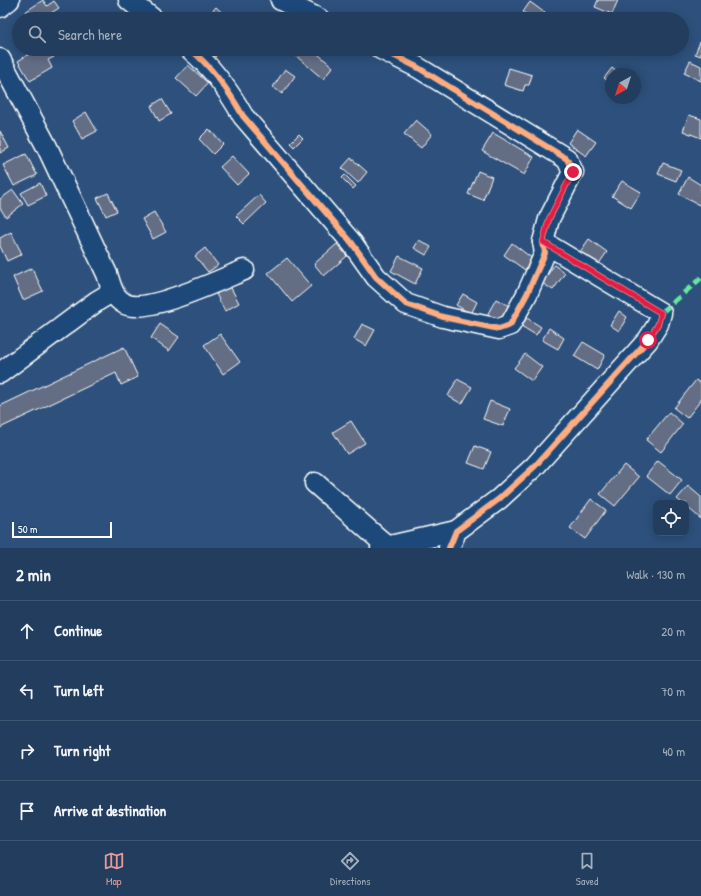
<!DOCTYPE html>
<meta charset="utf-8">
<style>
body{margin:0;font-family:"Patrick Hand",sans-serif;background:#2e4866;color:#f1f3f6}
.controls{position:absolute;right:12px;bottom:12px;display:grid;overflow:hidden;border-radius:8px;box-shadow:0 2px 10px #0003}
.controls button{width:36px;height:36px;display:grid;place-items:center;padding:0;border:0;border-bottom:1px solid #3f5672;background:#223d5d;color:#f1f3f6;font:20px sans-serif}
.compass{position:absolute;left:605px;top:68px;width:36px;height:36px;border-radius:50%;background:#223d5d;box-shadow:0 2px 10px #0003;rotate:219deg}
.scale{position:absolute;left:12px;bottom:10px;width:100px;box-sizing:border-box;padding-left:4px;border:2px solid #fff;border-top:0;font-size:11px;line-height:14px;white-space:nowrap;color:#fff;-webkit-text-stroke:3px #1f4a7a;paint-order:stroke}
.stop{position:absolute;width:12px;height:12px;margin:-9px;border:3px solid #e11d48;border-radius:50%;background:#fff}
.stop.end{background:#e11d48;border-color:#fff;box-shadow:0 1px 4px #0008}
.list{margin:0;padding:0;list-style:none}
h2{display:flex;justify-content:space-between;align-items:center;height:52px;margin:0;padding:0 16px;font-size:17px}
h2 small{font-size:13px;font-weight:400;color:#a2aebc}
.list li{display:grid;grid-template-columns:26px 1fr auto;gap:12px;align-items:center;box-sizing:border-box;height:60px;padding:0 16px;border-top:1px solid #3f5672}
.list b{display:block;font-size:15px;white-space:nowrap}
.list em{font-size:13px;font-style:normal;color:#a2aebc}
.icon{flex:none;width:22px;height:22px;fill:none;stroke:currentColor;stroke-width:2;stroke-linecap:round;stroke-linejoin:round}
.map{position:relative;flex:none;width:701px;height:548px;overflow:hidden}
.search{position:absolute;background:#223d5d;box-shadow:0 2px 10px #0003;left:12px;right:12px;top:12px;height:44px;display:flex;align-items:center;gap:10px;box-sizing:border-box;padding:0 14px;border-radius:22px;color:#a2aebc;font-size:15px}
.sheet{height:292px;background:#223d5d}
nav{display:flex;justify-content:space-around;align-items:center;box-sizing:border-box;height:56px;border-top:1px solid #3f5672;background:#223d5d;font-size:11px;color:#a2aebc}
nav a{display:grid;justify-items:center;gap:2px}
nav .on{color:#e69b98}
.map>svg:first-child{display:block}
</style>
<div class="map">
<svg width="701" height="548" viewBox="0 0 701 548">
<rect width="100%" height="100%" fill="#2d517c"/>
<filter id="ink" filterUnits="userSpaceOnUse"><feTurbulence type="fractalNoise" baseFrequency=".025" numOctaves="2"/><feDisplacementMap in="SourceGraphic" scale="8" xChannelSelector="R" yChannelSelector="G"/><feConvolveMatrix kernelMatrix="1 2 1 2 8 2 1 2 1" color-interpolation-filters="sRGB"/></filter>
<g filter="url(#ink)">
<!-- building -->
<g fill="#646d84" stroke="#fff">
<polygon points="43,0 47,6 54,1 59,8 51,13 55,19 29,19 25,12"/>
<polygon points="598,0 618,0 612,14 595,7"/>
<polygon points="530,2 545,13 541,19 533,19 523,12"/>
<polygon points="216,7 229,19 205,19"/>
<polygon points="700,42 701,43 701,56 695,54"/>
<polygon points="37,49 44,49 46,51 49,49 54,57 48,60 52,68 30,81 18,61"/>
<polygon points="206,49 223,49 215,57"/>
<polygon points="288,49 312,49 333,67 323,79"/>
<polygon points="690,61 701,66 701,81 684,73"/>
<polygon points="188,65 208,83 196,96 176,78"/>
<polygon points="509,68 532,75 529,85 525,85 523,91 504,85"/>
<polygon points="612,68 620,74 611,74 611,83 604,78"/>
<polygon points="285,69 295,76 282,94 273,87"/>
<polygon points="162,99 171,114 159,121 151,106"/>
<polygon points="86,112 97,131 82,139 72,121"/>
<polygon points="689,115 701,119 701,138 683,131"/>
<polygon points="416,120 432,134 421,148 404,134"/>
<polygon points="209,129 223,144 213,154 199,139"/>
<polygon points="577,129 596,142 586,156 568,143"/>
<polygon points="0,131 9,148 0,153"/>
<polygon points="493,133 534,157 524,175 482,151"/>
<polygon points="299,134 303,138 294,147 290,143"/>
<polygon points="26,154 37,175 14,186 3,165"/>
<polygon points="232,156 249,174 237,185 220,167"/>
<polygon points="351,158 367,172 358,183 342,168"/>
<polygon points="663,163 681,170 676,181 658,174"/>
<polygon points="478,171 492,177 483,200 468,194"/>
<polygon points="345,175 356,186 353,189 342,178"/>
<polygon points="688,177 701,185 701,201 699,205 679,194"/>
<polygon points="622,181 641,192 631,208 612,196"/>
<polygon points="40,183 46,196 28,205 21,193"/>
<polygon points="13,190 23,204 6,217 0,208 0,199"/>
<polygon points="108,193 117,211 106,216 97,198"/>
<polygon points="259,195 266,203 244,224 236,216"/>
<polygon points="154,212 166,232 153,239 142,219"/>
<polygon points="11,232 22,254 7,261 0,246 0,238"/>
<polygon points="589,239 607,252 598,265 580,252"/>
<polygon points="419,240 431,247 426,255 414,248"/>
<polygon points="512,243 533,259 525,270 504,255"/>
<polygon points="337,244 347,256 324,276 314,264"/>
<polygon points="205,248 218,265 208,272 195,256"/>
<polygon points="399,256 423,268 415,284 391,271"/>
<polygon points="287,258 311,286 292,302 268,273"/>
<polygon points="554,265 565,273 553,290 542,283"/>
<polygon points="32,268 43,291 23,300 13,277"/>
<polygon points="230,286 239,303 225,311 216,294"/>
<polygon points="463,294 477,302 471,314 456,305"/>
<polygon points="496,299 509,306 498,324 486,317"/>
<polygon points="619,311 627,317 619,331 610,325"/>
<polygon points="527,318 541,327 536,335 521,326"/>
<polygon points="160,324 179,337 169,351 151,338"/>
<polygon points="362,324 375,330 366,346 354,339"/>
<polygon points="549,328 564,338 558,349 542,340"/>
<polygon points="220,334 240,362 223,374 204,345"/>
<polygon points="583,342 605,355 597,370 574,356"/>
<polygon points="124,347 138,377 121,385 116,373 0,428 0,406"/>
<polygon points="525,354 542,367 532,381 514,368"/>
<polygon points="457,379 472,387 462,404 448,396"/>
<polygon points="696,380 701,384 701,400 687,418 674,408"/>
<polygon points="490,401 510,409 503,426 483,419"/>
<polygon points="669,412 683,424 661,452 646,440"/>
<polygon points="351,421 365,443 347,454 333,432"/>
<polygon points="475,446 491,452 484,469 468,463"/>
<polygon points="658,461 682,480 670,495 646,476"/>
<polygon points="624,465 639,477 615,506 600,494"/>
<polygon points="688,486 701,497 701,519 686,506 686,503 682,503 677,499"/>
<polygon points="591,499 606,510 585,539 570,528"/>
</g>
<g fill="none" stroke-linecap="round" stroke-linejoin="round">
<defs>
<g id="minor">
<polyline points="129,0 153,19"/>
<polyline points="281,0 319,19"/>
<polyline points="0,7 9,0"/>
<path d="M190,49c23,19 39,42 53,67l109,127 24,34 30,27 37,13 56,12 11,-4 17,-31 18,-41 -2,-11 6,-23 24,-47 -6,-13 -150,-92 -36,-18"/>
<path d="M0,59l47,88 60,127c4,12 6,24 18,30 21,11 97,-25 119,-34"/>
<polyline points="0,373 97,301 112,292"/>
<polyline points="315,483 388,547"/>
<polyline points="381,548 456,531"/>
<polyline points="449,548 456,531 499,499 535,466 648,340 658,324 661,313 543,242"/>
</g>
</defs>
<!-- minor casing -->
<use href="#minor" stroke="#fff" stroke-width="23"/>
<!-- minor -->
<use href="#minor" stroke="#1f4a7a" stroke-width="20"/>
<!-- quiet -->
<polyline stroke="#66e7a1" stroke-width="5" stroke-dasharray="10 5" stroke-linecap="butt" points="661,313 701,278"/>
<defs>
<g id="cycleway">
<path d="M190,49c23,19 39,42 53,67l109,127 24,34 30,27 37,13 56,12 11,-4 17,-31 18,-41 -2,-11 6,-23 24,-47 -6,-13 -150,-92 -36,-18"/>
<polyline points="449,548 456,531 499,499 535,466 648,340 658,324 661,313 543,242"/>
</g>
</defs>
<!-- cycleway casing -->
<use href="#cycleway" stroke="#1f4a7a" stroke-width="8"/>
<!-- cycleway -->
<use href="#cycleway" stroke="#ffac80" stroke-width="6"/>
</g>
</g>
<g fill="none" stroke-linecap="round" stroke-linejoin="round" filter="url(#ink)">
<!-- route -->
<polyline stroke="#e11d48" stroke-width="5" points="573,172 549,219 543,242 661,313 658,324 648,340"/>
</g>
</svg>
<div class="controls">
<button><svg class="icon" aria-label="locate" viewBox="0 0 24 24"><circle cx="12" cy="12" r="6"/><path d="M12 2v4M12 18v4M2 12h4M18 12h4"/></svg></button>
</div>
<svg class="compass" viewBox="-18 -18 36 36"><path d="M0-13l5 13h-10z" fill="#e53935"/><path d="M0 13l5-13h-10z" fill="#a2aebc"/></svg>
<div class="scale">50 m</div>
<div class="stop" style="left:648px;top:340px"></div>
<div class="stop end" style="left:573px;top:172px"></div>
<div class="search"><svg class="icon" aria-label="search" viewBox="0 0 24 24"><circle cx="10" cy="10" r="6"/><path d="M15 15l6 6"/></svg>Search here</div>
</div>
<section class="sheet">
<h2>2 min<small>Walk · 130 m</small></h2>
<ul class="list">
<li><svg class="icon" aria-label="ahead" viewBox="0 0 24 24"><path d="M12 20V5M6 11l6-6 6 6"/></svg><div><b>Continue</b></div><em>20 m</em></li>
<li><svg class="icon" aria-label="left" viewBox="0 0 24 24"><path d="M17 20v-9H6M10 6l-5 5 5 5"/></svg><div><b>Turn left</b></div><em>70 m</em></li>
<li><svg class="icon" aria-label="right" viewBox="0 0 24 24"><path d="M7 20v-9h11M14 6l5 5-5 5"/></svg><div><b>Turn right</b></div><em>40 m</em></li>
<li><svg class="icon" aria-label="arrive" viewBox="0 0 24 24"><path d="M6 21V4h12l-3 4 3 4H6"/></svg><div><b>Arrive at destination</b></div></li>
</ul>
</section>
<nav>
<a class="on"><svg class="icon" aria-label="map" viewBox="0 0 24 24"><path d="M3 6l6-2 6 2 6-2v14l-6 2-6-2-6 2zM9 4v14M15 6v14"/></svg>Map</a>
<a><svg class="icon" aria-label="directions" viewBox="0 0 24 24"><path d="M12 3l9 9-9 9-9-9zM9 14v-3h6M13 9l2 2-2 2"/></svg>Directions</a>
<a><svg class="icon" aria-label="saved" viewBox="0 0 24 24"><path d="M7 4h10v16l-5-4-5 4z"/></svg>Saved</a>
</nav>
